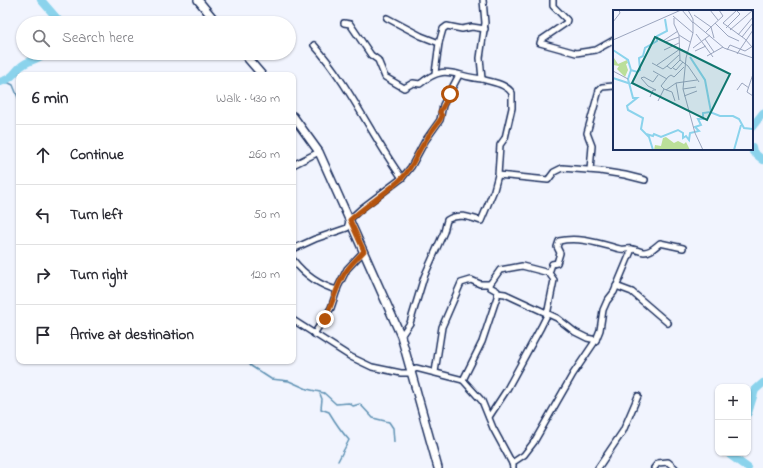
<!DOCTYPE html>
<meta charset="utf-8">
<style>
body{margin:0;font-family:"Indie Flower",sans-serif;background:#f7f7f7;color:#2b2b33}
.controls{position:absolute;right:12px;bottom:12px;display:grid;overflow:hidden;border-radius:8px;box-shadow:0 1px 3px #0004}
.controls button{width:36px;height:36px;display:grid;place-items:center;padding:0;border:0;border-bottom:1px solid #e1e1e2;background:#fff;color:#2b2b33;font:20px sans-serif}
.stop{position:absolute;width:12px;height:12px;margin:-9px;border:3px solid #b45309;border-radius:50%;background:#fff}
.stop.end{background:#b45309;border-color:#fff;box-shadow:0 1px 4px #0008}
.list{margin:0;padding:0;list-style:none}
h2{display:flex;justify-content:space-between;align-items:center;height:52px;margin:0;padding:0 16px;font-size:17px}
h2 small{font-size:13px;font-weight:400;color:#7c7c81}
.list li{display:grid;grid-template-columns:26px 1fr auto;gap:12px;align-items:center;box-sizing:border-box;height:60px;padding:0 16px;border-top:1px solid #e1e1e2}
.list b{display:block;font-size:15px;white-space:nowrap}
.list em{font-size:13px;font-style:normal;color:#7c7c81}
.icon{flex:none;width:22px;height:22px;fill:none;stroke:currentColor;stroke-width:2;stroke-linecap:round;stroke-linejoin:round}
.map{position:relative;flex:none;width:763px;height:468px;overflow:hidden}
.search{position:absolute;background:#fff;box-shadow:0 1px 3px #0004;left:16px;top:16px;width:280px;height:44px;display:flex;align-items:center;gap:10px;box-sizing:border-box;padding:0 14px;border-radius:22px;color:#7c7c81;font-size:15px}
.panel{position:absolute;background:#fff;box-shadow:0 1px 3px #0004;left:16px;top:72px;width:280px;height:292px;border-radius:8px}
.map>svg:first-child{display:block}
</style>
<div class="map">
<svg width="763" height="468" viewBox="0 0 763 468">
<rect width="100%" height="100%" fill="#f1f4fe"/>
<filter id="ink" filterUnits="userSpaceOnUse"><feTurbulence type="fractalNoise" baseFrequency=".025" numOctaves="2"/><feDisplacementMap in="SourceGraphic" scale="8" xChannelSelector="R" yChannelSelector="G"/><feConvolveMatrix kernelMatrix="1 2 1 2 8 2 1 2 1" color-interpolation-filters="sRGB"/></filter>
<g filter="url(#ink)">
<g fill="none" stroke-linecap="round" stroke-linejoin="round">
<!-- stream -->
<g stroke="#5e91b3" stroke-width="1.5">
<polyline points="5,81 13,85 19,100"/>
<polyline points="247,361 251,366 271,379 289,381 307,389 324,393 336,404 349,403 353,406 360,404 373,418 389,422 393,428 394,442"/>
<path d="M320,394l2,5 -1,10 8,3c6,10 12,19 20,28l-11,21"/>
</g>
<!-- river -->
<g stroke="#8bd3ec" stroke-width="8">
<polyline points="41,0 61,23"/>
<path d="M0,82c16,-4 14,-13 26,-19 7,-3 13,-5 20,-10"/>
<polyline points="752,127 763,113"/>
<polyline points="752,147 753,152 763,160"/>
<polyline points="748,413 755,390 763,383"/>
<polyline points="731,453 730,455 748,468"/>
</g>
<defs>
<g id="street">
<polyline points="553,0 553,6 567,20 566,23 541,40 540,43 576,53 596,50 614,40"/>
<polyline points="387,18 421,36 439,43 443,29 447,26 462,29 472,27 485,29"/>
<path d="M344,23l6,1 21,31 7,5 7,17 19,11 9,-5 7,1c25,-21 33,-8 62,-5l-2,-21 5,-35 -2,-23"/>
<polyline points="435,73 439,43"/>
<polyline points="293,165 319,152"/>
<polyline points="590,170 592,146 587,133 599,90 602,87 614,86"/>
<polyline points="498,175 548,180 554,172 562,168 600,171 625,175 645,180"/>
<polyline points="402,178 411,167 425,141 440,120 443,105 459,75"/>
<path d="M293,249l22,-10 32,-11 3,-9 12,-11 40,-30c-31,-43 -53,-94 -88,-133"/>
<path d="M293,260c12,15 25,25 44,30"/>
<polyline points="616,286 632,292 668,323"/>
<polyline points="497,293 505,294 557,318 575,332 587,338 596,340"/>
<path d="M293,320l58,37 21,10 29,6h8l7,-5 47,12 19,-38 15,-45v-6l-7,-4v-3l10,-14 22,-4 27,7 3,-9 5,-1 3,-10 -3,-6 2,-6c20,-5 42,3 61,8 4,1 8,-1 12,0 4,0 8,3 12,3 7,0 11,-5 16,-9l23,5"/>
<polyline points="314,334 331,308 338,287 347,269 364,251"/>
<path d="M401,336l9,-13 14,-46 20,-45 3,-12c11,-7 22,-3 34,1l13,-31 4,-15 2,-30 5,-7 7,-30v-15c-7,-10 -19,-10 -30,-14"/>
<polyline points="435,372 442,327 461,283 471,280 480,284 490,284"/>
<polyline points="463,380 482,401 493,428 513,465"/>
<polyline points="489,417 506,391 541,327 547,315 554,280 549,273"/>
<polyline points="513,468 512,463 524,455 534,442 573,374 596,340 600,330 603,310 607,301 614,292 632,249"/>
<polyline points="598,468 623,431 638,396"/>
<polyline points="654,468 658,463 668,462 675,468"/>
</g>
<g id="secondary">
<polyline points="198,0 217,23"/>
<polyline points="243,53 262,75"/>
<polyline points="293,116 319,152 401,336 438,468"/>
</g>
</defs>
<!-- street casing -->
<use href="#street" stroke="#1b2f5e" stroke-width="8"/>
<!-- secondary casing -->
<use href="#secondary" stroke="#1b2f5e" stroke-width="10"/>
<!-- street -->
<use href="#street" stroke="#fff" stroke-width="5"/>
<!-- secondary -->
<use href="#secondary" stroke="#fff" stroke-width="7"/>
</g>
</g>
<g fill="none" stroke-linecap="round" stroke-linejoin="round" filter="url(#ink)">
<!-- route -->
<path stroke="#b45309" stroke-width="5" d="M325,319c7,-13 10,-28 17,-41 5,-11 14,-18 22,-27l-14,-31c17,-16 37,-27 53,-43 11,-11 14,-25 23,-37 4,-7 9,-13 14,-20l2,-4 -2,-4 10,-18"/>
</g>
<!-- overview -->
<g transform="translate(613 10)">
<rect width="140" height="140" fill="#f1f4fe"/>
<path d="M1,48l4,6 9,-4 1,3 -2,1 2,6 -3,7 -8,-8 2,-3 -6,-1zM53,127l8,6 4,-2 6,3 2,-2 4,8h-36l1,-5 6,1 2,-8z" fill="#bbdf99"/>
<path fill="none" stroke="#8bd3ec" stroke-width="2" d="M0,40l15,10 3,10M77,47l15,23 6,32M0,68l18,6M33,124l7,2 1,-2 7,3 17,-7 5,3v5l3,-2 3,4 1,-7 9,-2 -4,-4 6,-2 -3,-6h5v-6l7,-1 10,4h13l6,3 5,9 9,1M40,140l-4,-13 -8,-8 2,-11 -15,-8 -1,-4 10,-8h-4l-5,-19 3,-9 6,2 3,-2 -1,-12 4,-2 2,-8 12,-7v-5l10,-5 -2,-12M121,140l7,-25"/>
<path fill="none" stroke="#9ba5be" stroke-width="1" d="M69,0l11,13M75,0l5,9v14l-7,25 -3,31 12,44 8,17M97,0l8,10M124,0l-14,13 22,16 7,8M81,5l17,12 -5,5M60,6l20,17M61,8v6l5,11 1,25M0,12l7,-9 -1,-3M80,12l31,26 29,10M102,13l13,13 11,5M113,18l14,-14 -3,-3M117,20l23,-20M65,21l-15,10 2,1 14,-5M83,24l17,23M66,25l11,7M125,25l15,-18M129,27l11,-14M101,28l-3,-11 12,-11 -4,-6M92,29l9,13M0,30l68,-30M80,38l17,-13M51,40l15,-7M114,40l3,-5 15,6 8,-5M82,41l11,-5M124,44l16,-24M94,46l16,-9M39,53l11,6 4,-3 4,3 9,-9 8,6 11,16M44,55l23,-16 7,3M54,56l12,-11M60,58l3,2 7,-8M0,61l15,8M40,61l14,8M140,64l-6,18 6,4M51,79l-3,-3 7,-9 3,-2 3,2 10,-10M70,79l13,-2M53,80l10,-7M124,80l5,-7 7,5M71,86l13,-5M37,87l3,-7h3l-8,-4 -7,-8 3,-1 9,5 5,-7M66,90l-3,-17 21,-3M45,91l6,-12 8,3 3,9"/>
<path fill="#0f766e" fill-opacity="0.15" stroke="#0f766e" stroke-width="2" d="M42,27l75,37 -23,46 -75,-37z"/>
<rect width="140" height="140" fill="none" stroke="#1b2f5e" stroke-width="2"/>
</g>
</svg>
<div class="controls">
<button>+</button>
<button>−</button>
</div>
<div class="stop" style="left:450px;top:94px"></div>
<div class="stop end" style="left:325px;top:319px"></div>
<div class="search"><svg class="icon" aria-label="search" viewBox="0 0 24 24"><circle cx="10" cy="10" r="6"/><path d="M15 15l6 6"/></svg>Search here</div>
<section class="panel">
<h2>6 min<small>Walk · 430 m</small></h2>
<ul class="list">
<li><svg class="icon" aria-label="ahead" viewBox="0 0 24 24"><path d="M12 20V5M6 11l6-6 6 6"/></svg><div><b>Continue</b></div><em>260 m</em></li>
<li><svg class="icon" aria-label="left" viewBox="0 0 24 24"><path d="M17 20v-9H6M10 6l-5 5 5 5"/></svg><div><b>Turn left</b></div><em>50 m</em></li>
<li><svg class="icon" aria-label="right" viewBox="0 0 24 24"><path d="M7 20v-9h11M14 6l5 5-5 5"/></svg><div><b>Turn right</b></div><em>120 m</em></li>
<li><svg class="icon" aria-label="arrive" viewBox="0 0 24 24"><path d="M6 21V4h12l-3 4 3 4H6"/></svg><div><b>Arrive at destination</b></div></li>
</ul>
</section>
</div>
